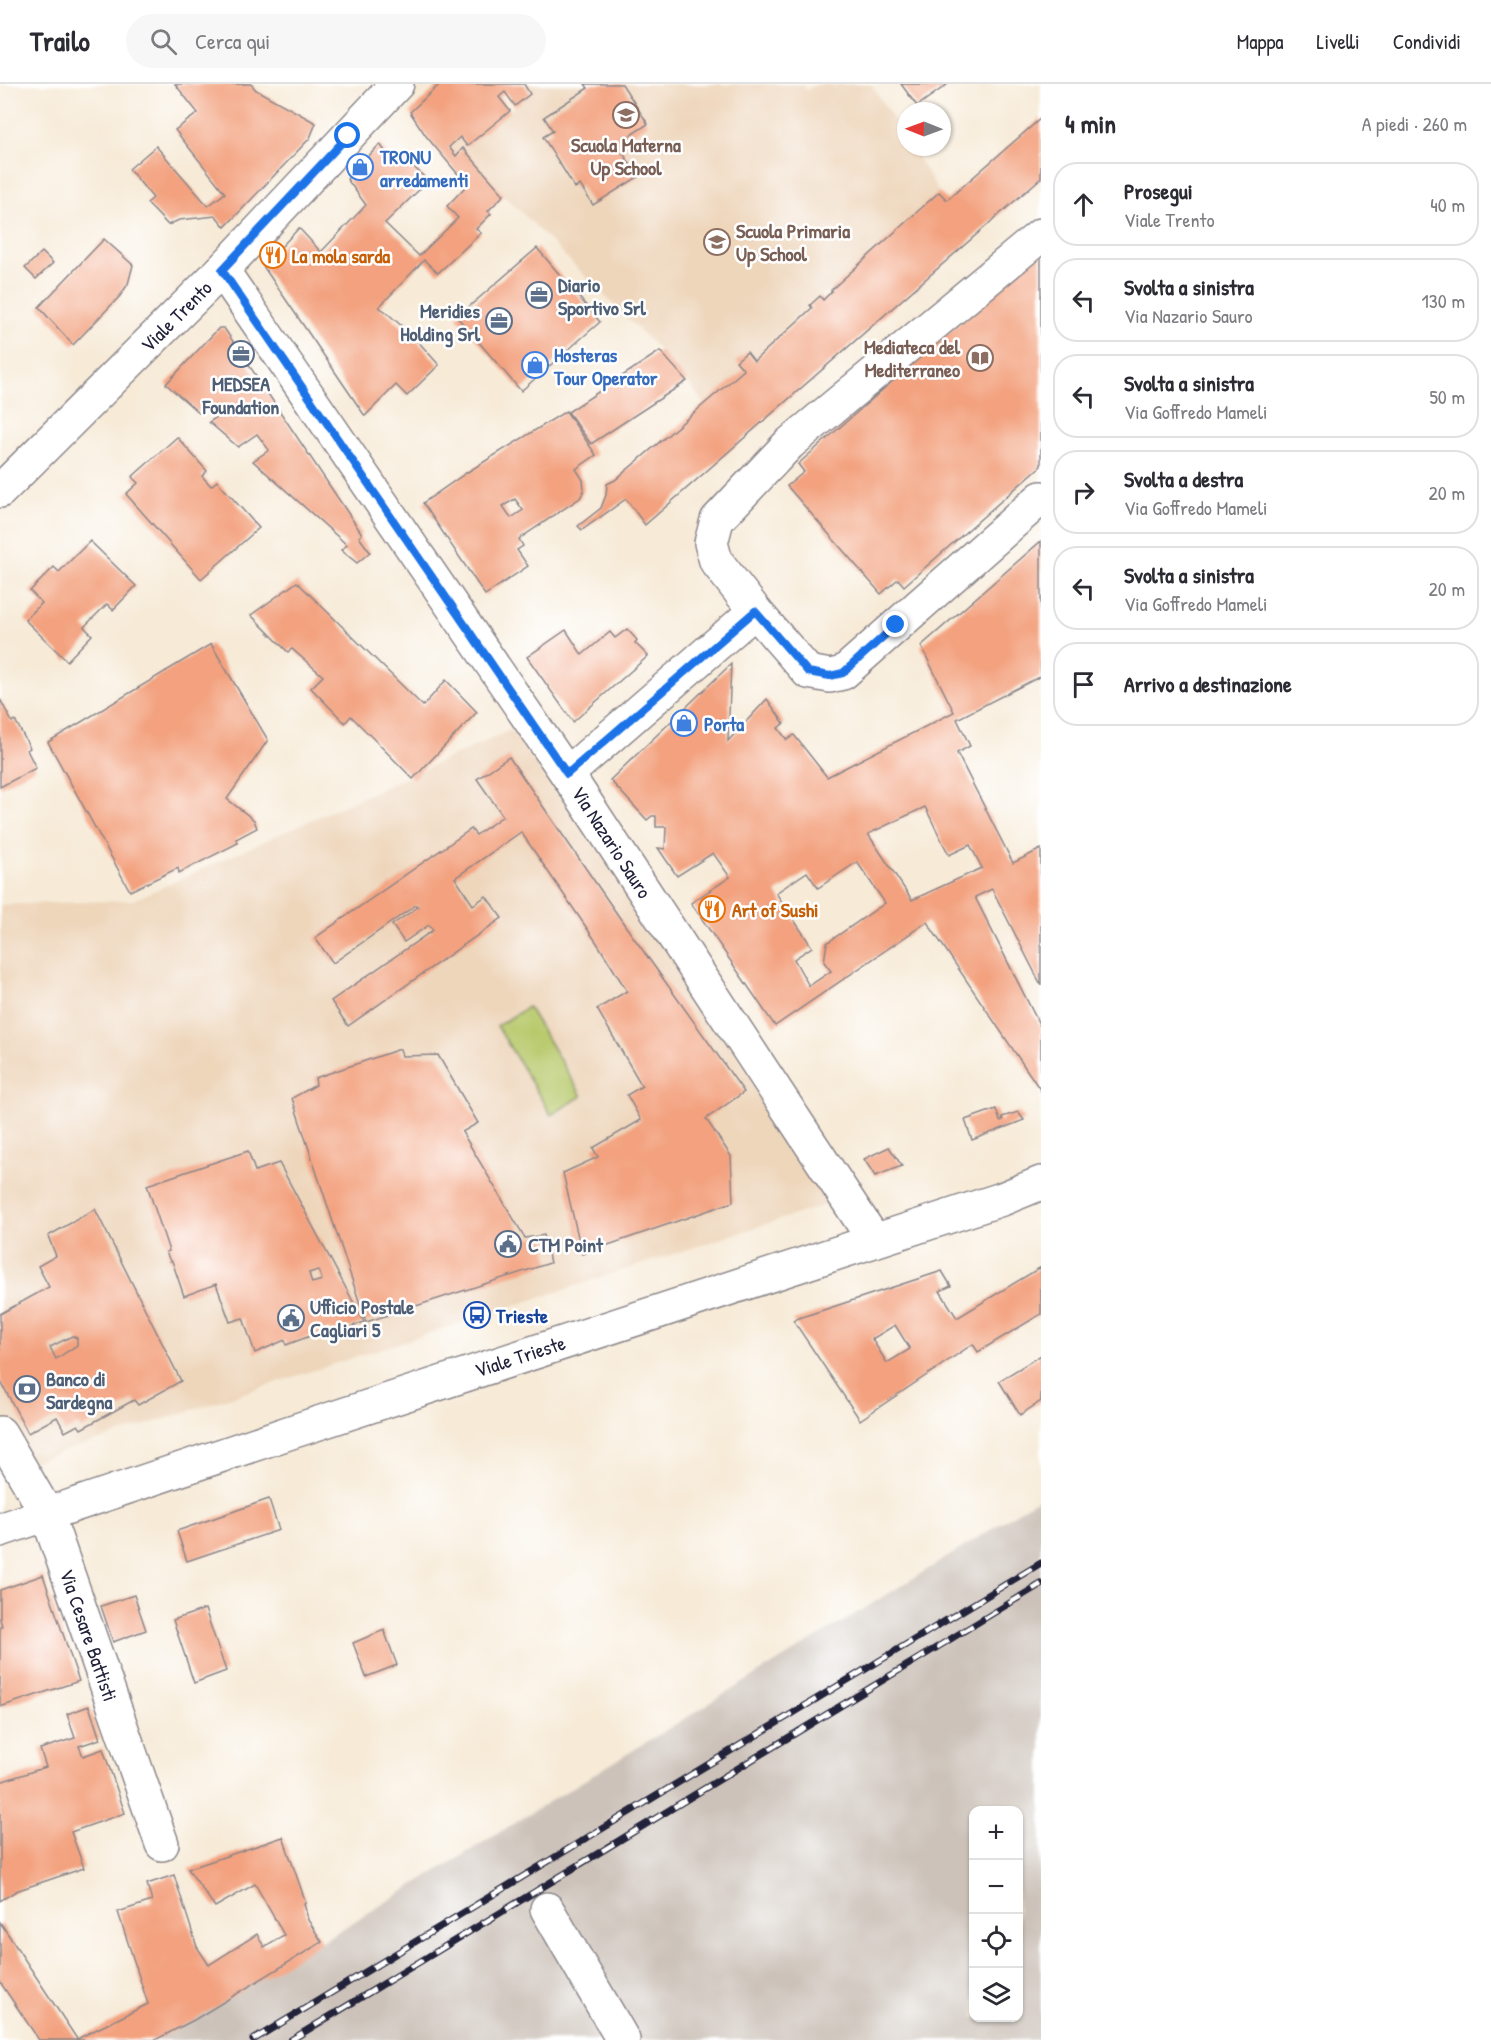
<!DOCTYPE html>
<html lang="it">
<meta charset="utf-8">
<style>
body{margin:0;font-family:"Patrick Hand",sans-serif;background:#f7f7f7;color:#2b2b33}
.controls{position:absolute;right:18px;bottom:18px;display:grid;overflow:hidden;border-radius:12px;box-shadow:0 2px 4px #0004}
.controls button{width:54px;height:54px;display:grid;place-items:center;padding:0;border:0;border-bottom:2px solid #e1e1e2;background:#fff;color:#2b2b33;font:30px sans-serif}
.compass{position:absolute;left:897px;top:18px;width:54px;height:54px;border-radius:50%;background:#fff;box-shadow:0 2px 4px #0004;rotate:271deg}
.stop{position:absolute;width:18px;height:18px;margin:-14px;border:4px solid #1a73e8;border-radius:50%;background:#fff}
.stop.end{background:#1a73e8;border-color:#fff;box-shadow:0 2px 6px #0008}
.list{margin:0;padding:0;list-style:none}
h2{display:flex;justify-content:space-between;align-items:center;height:78px;margin:0;padding:0 24px;font-size:26px}
h2 small{font-size:20px;font-weight:400;color:#7c7c81}
.list li{display:grid;grid-template-columns:39px 1fr auto;gap:18px;align-items:center;box-sizing:border-box;height:84px;margin:0 12px 12px;padding:0 12px;border:2px solid #e1e1e2;border-radius:24px}
.list b{display:block;font-size:22px;white-space:nowrap}
.list p{margin:0;font-size:20px;white-space:nowrap;color:#7c7c81}
.list em{font-size:20px;font-style:normal;color:#7c7c81}
.icon{flex:none;width:33px;height:33px;fill:none;stroke:currentColor;stroke-width:2;stroke-linecap:round;stroke-linejoin:round}
.map{position:relative;flex:none;width:1041px;height:1956px;overflow:hidden}
header{display:flex;align-items:center;gap:36px;box-sizing:border-box;height:84px;padding:0 30px;background:#fff;border-bottom:2px solid #e1e1e2}
header strong{font-size:28px}
nav{display:flex;gap:33px;margin-inline-start:auto;font-size:21px}
.search{width:420px;height:54px;background:#f7f7f7;display:flex;align-items:center;gap:15px;box-sizing:border-box;padding:0 21px;border-radius:33px;color:#7c7c81;font-size:22px}
main{display:flex}
aside{flex:1;background:#fff}
.map>svg:first-child{display:block}
</style>
<header>
<strong>Trailo</strong>
<div class="search"><svg class="icon" aria-label="search" viewBox="0 0 24 24"><circle cx="10" cy="10" r="6"/><path d="M15 15l6 6"/></svg>Cerca qui</div>
<nav><a>Mappa</a><a>Livelli</a><a>Condividi</a></nav>
</header>
<main>
<div class="map">
<svg width="1041" height="1956" viewBox="0 0 1041 1956">
<rect width="100%" height="100%" fill="#fff"/>
<filter id="ink" filterUnits="userSpaceOnUse"><feTurbulence type="fractalNoise" baseFrequency=".0167" numOctaves="2"/><feDisplacementMap in="SourceGraphic" scale="12" xChannelSelector="R" yChannelSelector="G"/><feConvolveMatrix kernelMatrix="1 2 1 2 8 2 1 2 1" color-interpolation-filters="sRGB"/></filter>
<filter id="wash" filterUnits="userSpaceOnUse"><feTurbulence type="fractalNoise" baseFrequency=".008" numOctaves="4" result="noise"/><feDisplacementMap in="SourceGraphic" scale="24" xChannelSelector="R" yChannelSelector="G"/><feGaussianBlur stdDeviation="1.35" result="paint"/><feColorMatrix in="noise" values="0 0 0 0 0 0 0 0 0 0 0 0 0 0 0 0 0 1.4 0 .05"/><feComposite in="paint" operator="in"/></filter>
<g filter="url(#wash)">
<rect width="100%" height="100%" fill="#f7ebd8"/>
<!-- built -->
<g fill="#eed6bb">
<polygon points="524,0 802,0 807,6 815,0 831,0 834,3 838,0 871,0 906,55 906,63 911,63 939,108 831,206 820,212 810,221 812,224 754,277 747,268 744,286 704,320 687,297 660,267 504,111 464,64 456,72 449,63 460,53 467,62 530,10"/>
<polygon points="511,646 853,1112 0,1388 0,821 134,816"/>
</g>
<!-- industrial -->
<path fill="#ccc2b9" fill-rule="evenodd" d="M1041,1413v543h-886l39,-20 754,-463zM974,1726h44v208h-44z"/>
<!-- green -->
<polygon fill="#b8c96c" stroke="#6d7654" stroke-width="1.5" points="528,923 582,1012 551,1031 497,942"/>
<g id="blocks">
<!-- building -->
<g fill="#f3a17e" fill-rule="evenodd">
<polygon points="175,0 251,0 256,6 316,39 310,54 225,143 216,132 179,136 168,141 147,119 153,114 129,85 156,62 208,122 225,109 175,46 198,29"/>
<polygon points="440,0 524,0 530,10 515,22 505,8 499,13 510,27 467,62 460,53 449,63 456,72 463,64 504,111 488,127 491,130 476,145 481,149 438,189 424,176 379,223 385,227 415,254 439,281 407,312 396,301 365,332 263,182 299,144 321,168 366,121 347,95 380,60 395,82 405,73 407,74 411,70 419,78 414,83 426,95 418,103 420,105 385,139 419,172 458,134 447,122 467,101 426,52 410,28"/>
<polygon points="585,0 622,0 648,40 626,54 623,69 638,93 593,121 580,101 575,104 543,53 553,47 544,33 588,4"/>
<polygon points="901,0 948,0 917,22"/>
<polygon points="1041,34 1041,94 645,441 626,415 582,446 578,442 601,424 606,411 607,400 615,396 744,286 736,277 747,268 754,277 812,224 810,221 820,212 823,216 832,207 831,206 939,108 947,116"/>
<polygon points="104,155 133,181 128,200 120,212 73,261 39,223"/>
<polygon points="537,164 600,238 521,307 457,233"/>
<polygon points="1041,167 1041,382 904,502 898,495 881,510 787,402 804,388 798,380"/>
<polygon points="42,168 53,179 36,195 25,184"/>
<polygon points="219,244 224,244 362,450 359,453 370,468 357,479 341,466 347,461 253,377 269,366 257,350 238,363 209,338 217,333 210,321 199,329 166,300"/>
<polygon points="660,267 687,297 591,360 568,328"/>
<path d="M566,327l30,44 -20,14 7,11 1,10 -4,8 -61,41 4,7 -6,4 11,16 -43,29 -62,-92 43,-30zM515,415l8,11 -12,8 -8,-12z"/>
<polygon points="177,353 207,387 202,392 211,402 217,397 259,444 201,495 126,410 138,399 132,393"/>
<polygon points="90,457 136,502 113,526 107,520 84,543 92,551 67,577 25,536 42,519 30,507 54,483 59,488"/>
<path d="M1041,457v135l-84,43 13,27 -13,7 56,110 28,-14v136l-49,-96 -17,8 66,131v63l-114,-169 -152,104 -84,-123 39,-26 -17,-24 -36,23 -19,-28 7,1 1,-22h-10v-11h-4l-5,4 -37,-40 121,-116 -3,77 39,-42 17,24 -6,5 9,12 7,-5 33,42 127,-65 -33,-66zM925,723l24,48 21,-10 12,23 -70,32 -44,-66zM857,778l28,41 -58,40 -3,19 7,9 -22,15 -15,-27 18,-12 -36,-54 31,-21 11,16z"/>
<polygon points="297,498 423,622 446,596 477,628 413,695 351,632 345,639 311,604 323,592 292,565 288,568 251,531"/>
<polygon points="627,545 637,556 635,559 648,572 573,638 527,573 566,546 582,571 610,548 615,554"/>
<polygon points="211,560 268,656 227,715 254,736 257,744 236,755 238,759 179,789 178,784 130,807 48,658"/>
<polygon points="0,615 12,638 15,636 30,664 27,666 36,684 0,703"/>
<polygon points="509,673 624,840 744,1008 706,1035 731,1072 733,1118 582,1170 563,1089 598,1073 593,1064 641,1036 627,1011 642,1002 597,925 627,907 597,859 521,748 455,794 473,821 486,812 502,834 348,942 331,917 433,846 429,841 404,858 392,841 418,823 416,821 333,879 315,854 471,745 476,751 503,732 477,695"/>
<polygon points="400,965 402,972 438,971 478,1039 462,1048 525,1154 544,1151 550,1179 366,1238 292,1014 316,1001 315,994"/>
<polygon points="996,1025 1000,1037 1003,1036 1002,1033 1018,1028 1024,1036 972,1056 965,1036"/>
<polygon points="889,1063 902,1082 875,1092 864,1075"/>
<path d="M248,1067l7,20 24,-8 85,159 -30,11 -5,-4 -43,16 -1,-5 -30,13 -12,-35 -13,4 -14,-38 -32,12 -12,-35h-2l-4,-9 3,-1 -22,-66zM318,1186l4,10 -10,3 -3,-10z"/>
<path d="M95,1125l86,172 -43,24 -4,-5 -53,29 -3,-4 -13,7 -8,-15 -29,16 -28,-53v-66l49,-27 -11,-21 18,-10 -8,-20zM72,1252l5,2v7l-21,14 -6,-12z"/>
<path d="M1041,1183v47l-63,38 -5,-8 -113,76 -67,-100 149,-49 9,15 -11,5 17,27zM895,1241l15,24 -23,14 -15,-24z"/>
<polygon points="1041,1271 1041,1317 1020,1331 999,1297"/>
<polygon points="269,1415 279,1446 187,1477 177,1447"/>
<polygon points="43,1491 79,1597 0,1623 0,1543 2,1542 0,1535 0,1506"/>
<polygon points="134,1511 146,1546 113,1558 101,1522"/>
<polygon points="205,1525 226,1587 194,1599 173,1536"/>
<polygon points="384,1546 397,1581 366,1593 353,1559"/>
<polygon points="89,1622 100,1655 79,1662 83,1672 103,1665 125,1729 71,1748 84,1784 16,1807 0,1817 0,1698 46,1683 40,1665 75,1654 67,1630"/>
<polygon points="283,1753 306,1819 304,1819 308,1836 322,1858 194,1936 155,1956 39,1956 0,1898 0,1838 77,1955 148,1920 118,1828 152,1817 147,1800 174,1791 197,1863 209,1881 257,1850 264,1863 284,1851 255,1800 215,1823 188,1785"/>
</g>
</g>
</g>
<g filter="url(#ink)">
<use href="#blocks" fill-opacity="0" stroke="#8c868a" stroke-width="1.5"/>
<g fill="none" stroke-linecap="round" stroke-linejoin="round">
<defs>
<g id="minor">
<polyline points="1041,151 789,360 717,436 711,459 716,477 755,527 808,588 830,592 843,589 1041,414"/>
<polyline points="222,186 567,690 874,1156"/>
<polyline points="0,407 222,186 397,0"/>
<polyline points="567,690 755,527"/>
<polyline points="0,1349 47,1430 162,1760"/>
<polyline points="547,1825 623,1956"/>
</g>
<polyline id="major" points="0,1446 288,1349 1002,1115 1041,1099"/>
</defs>
<!-- minor casing -->
<use href="#minor" stroke="#8c868a" stroke-width="36"/>
<!-- major casing -->
<use href="#major" stroke="#8c868a" stroke-width="36"/>
<!-- minor -->
<use href="#minor" stroke="#fff" stroke-width="33"/>
<!-- major -->
<use href="#major" stroke="#fff" stroke-width="33"/>
<defs>
<g id="rail">
<polyline points="253,1956 1041,1479"/>
<polyline points="291,1956 1041,1500"/>
</g>
</defs>
<!-- rail casing -->
<use href="#rail" stroke="#22223b" stroke-width="7"/>
<!-- rail -->
<use href="#rail" stroke="#fff" stroke-width="4.5" stroke-dasharray="14" stroke-linecap="butt"/>
</g>
</g>
<g fill="none" stroke-linecap="round" stroke-linejoin="round" filter="url(#ink)">
<!-- route -->
<polyline stroke="#1a73e8" stroke-width="8" points="348,52 222,186 567,690 755,527 808,588 830,592 843,589 896,541"/>
</g>
<!-- icons -->
<defs>
<symbol id="school-ring" viewBox="-11 -11 22 22"><circle r="9.5" fill="#fff" stroke="#8d6e63" stroke-width="1.5"/><path d="M0-5L7-2L0 1L-7-2ZM-4 1L0 2.5L4 1V4Q0 6-4 4Z" fill="#8d6e63"/></symbol>
<symbol id="shop-ring" viewBox="-11 -11 22 22"><circle r="9.5" fill="#fff" stroke="#3f7fe0" stroke-width="1.5"/><path d="M-5-2.5h2.3a2.7 3.5 0 0 1 5.4 0H5L5.5 6h-11ZM-1.5-2.5h3a1.5 2.3 0 0 0-3 0Z" fill="#3f7fe0"/></symbol>
<symbol id="restaurant-ring" viewBox="-11 -11 22 22"><circle r="9.5" fill="#fff" stroke="#e8710a" stroke-width="1.5"/><path d="M-5-6h1v4h1v-4h1v4h1v-4h1v5L-1.5 .5V6h-2V.5L-5-1ZM5-6V6H3V1.5H1.5Q1.5-4 5-6Z" fill="#e8710a"/></symbol>
<symbol id="office-ring" viewBox="-11 -11 22 22"><circle r="9.5" fill="#fff" stroke="#5c6f8a" stroke-width="1.5"/><path d="M-6-3h4V-5.5h4V-3h4V5H-6ZM-1-4.5V-3h2v-1.5ZM-6 0V1H6V0Z" fill="#5c6f8a"/></symbol>
<symbol id="library-ring" viewBox="-11 -11 22 22"><circle r="9.5" fill="#fff" stroke="#8d6e63" stroke-width="1.5"/><path d="M-6-4Q-3-5.5-.7-3.5V5Q-3 3-6 4ZM6-4Q3-5.5 .7-3.5V5Q3 3 6 4Z" fill="#8d6e63"/></symbol>
<symbol id="civic-ring" viewBox="-11 -11 22 22"><circle r="9.5" fill="#fff" stroke="#5c6f8a" stroke-width="1.5"/><path d="M-.6-6.5H3V-4.5H.6V-3L4-1V1h2V6H-6V1h2V-1L-.6-3ZM-1.2 2.5V6h2.4V2.5Z" fill="#5c6f8a"/></symbol>
<symbol id="bus-ring" viewBox="-11 -11 22 22"><circle r="9.5" fill="#fff" stroke="#1a4fb4" stroke-width="1.5"/><path d="M-5-6H5V4H4V6H2V4H-2V6H-4V4H-5ZM-3.5-4V0h7V-4ZM-3.5 1.2v1.5H-2V1.2ZM2 1.2v1.5H3.5V1.2Z" fill="#1a4fb4"/></symbol>
<symbol id="bank-ring" viewBox="-11 -11 22 22"><circle r="9.5" fill="#fff" stroke="#5c6f8a" stroke-width="1.5"/><path d="M-6-4H6V4H-6ZM0-2.3a2.3 2.3 0 1 0 0 4.6a2.3 2.3 0 1 0 0-4.6Z" fill="#5c6f8a"/></symbol>
</defs>
<g fill-rule="evenodd">
<use href="#school-ring" x="611" y="16" width="30" height="30"/>
<use href="#shop-ring" x="345" y="68" width="30" height="30"/>
<use href="#school-ring" x="702" y="143" width="30" height="30"/>
<use href="#restaurant-ring" x="258" y="156" width="30" height="30"/>
<use href="#office-ring" x="524" y="196" width="30" height="30"/>
<use href="#office-ring" x="484" y="222" width="30" height="30"/>
<use href="#office-ring" x="226" y="255" width="30" height="30"/>
<use href="#library-ring" x="965" y="259" width="30" height="30"/>
<use href="#shop-ring" x="520" y="266" width="30" height="30"/>
<use href="#shop-ring" x="669" y="624" width="30" height="30"/>
<use href="#restaurant-ring" x="697" y="810" width="30" height="30"/>
<use href="#civic-ring" x="493" y="1145" width="30" height="30"/>
<use href="#bus-ring" x="462" y="1216" width="30" height="30"/>
<use href="#civic-ring" x="276" y="1219" width="30" height="30"/>
<use href="#bank-ring" x="12" y="1290" width="30" height="30"/>
</g>
<g text-anchor="middle" dominant-baseline="central" stroke-width="5" stroke-linejoin="round" paint-order="stroke">
<!-- education labels -->
<g font-size="20" font-weight="bold" fill="#785e54" stroke="#fff">
<text x="626" y="60">Scuola Materna<tspan x="626" dy="23">Up School</tspan></text>
<text x="736" y="146" text-anchor="start">Scuola Primaria<tspan x="736" dy="23">Up School</tspan></text>
<text x="960" y="262" text-anchor="end">Mediateca del<tspan x="960" dy="23">Mediterraneo</tspan></text>
</g>
<!-- shop labels -->
<g font-size="20" font-weight="bold" fill="#366cbe" stroke="#fff" text-anchor="start">
<text x="380" y="72">TRONU<tspan x="380" dy="23">arredamenti</tspan></text>
<text x="554" y="270">Hosteras<tspan x="554" dy="23">Tour Operator</tspan></text>
<text x="704" y="639">Porta</text>
</g>
<!-- food labels -->
<g font-size="20" font-weight="bold" fill="#c56008" stroke="#fff" text-anchor="start">
<text x="292" y="171">La mola sarda</text>
<text x="732" y="825">Art of Sushi</text>
</g>
<!-- service labels -->
<g font-size="20" font-weight="bold" fill="#4e5e75" stroke="#fff" text-anchor="start">
<text x="558" y="200">Diario<tspan x="558" dy="23">Sportivo Srl</tspan></text>
<text x="480" y="226" text-anchor="end">Meridies<tspan x="480" dy="23">Holding Srl</tspan></text>
<text x="241" y="299" text-anchor="middle">MEDSEA<tspan x="241" dy="23">Foundation</tspan></text>
<text x="528" y="1160">CTM Point</text>
<text x="310" y="1222">Ufficio Postale<tspan x="310" dy="23">Cagliari 5</tspan></text>
<text x="46" y="1294">Banco di<tspan x="46" dy="23">Sardegna</tspan></text>
</g>
<!-- street labels -->
<g font-size="20" fill="#22223b" stroke="#fff">
<text transform="translate(176 232) rotate(-45)">Viale Trento</text>
<text transform="translate(612 758) rotate(57)">Via Nazario Sauro</text>
<text transform="translate(520 1272) rotate(-18)">Viale Trieste</text>
<text transform="translate(89 1551) rotate(71)">Via Cesare Battisti</text>
</g>
<!-- transit labels -->
<g font-size="20" font-weight="bold" fill="#164399" stroke="#fff" text-anchor="start">
<text x="496" y="1231">Trieste</text>
</g>
</g>
</svg>
<div class="controls">
<button>+</button>
<button>−</button>
<button><svg class="icon" aria-label="locate" viewBox="0 0 24 24"><circle cx="12" cy="12" r="6"/><path d="M12 2v4M12 18v4M2 12h4M18 12h4"/></svg></button>
<button><svg class="icon" aria-label="layers" viewBox="0 0 24 24"><path d="M12 4l9 5-9 5-9-5zM3 14l9 5 9-5"/></svg></button>
</div>
<svg class="compass" viewBox="-18 -18 36 36"><path d="M0-13l5 13h-10z" fill="#e53935"/><path d="M0 13l5-13h-10z" fill="#7c7c81"/></svg>
<div class="stop" style="left:348px;top:52px"></div>
<div class="stop end" style="left:896px;top:541px"></div>
</div>
<aside>
<h2>4 min<small>A piedi · 260 m</small></h2>
<ul class="list">
<li><svg class="icon" aria-label="ahead" viewBox="0 0 24 24"><path d="M12 20V5M6 11l6-6 6 6"/></svg><div><b>Prosegui</b><p>Viale Trento</p></div><em>40 m</em></li>
<li><svg class="icon" aria-label="left" viewBox="0 0 24 24"><path d="M17 20v-9H6M10 6l-5 5 5 5"/></svg><div><b>Svolta a sinistra</b><p>Via Nazario Sauro</p></div><em>130 m</em></li>
<li><svg class="icon" aria-label="left" viewBox="0 0 24 24"><path d="M17 20v-9H6M10 6l-5 5 5 5"/></svg><div><b>Svolta a sinistra</b><p>Via Goffredo Mameli</p></div><em>50 m</em></li>
<li><svg class="icon" aria-label="right" viewBox="0 0 24 24"><path d="M7 20v-9h11M14 6l5 5-5 5"/></svg><div><b>Svolta a destra</b><p>Via Goffredo Mameli</p></div><em>20 m</em></li>
<li><svg class="icon" aria-label="left" viewBox="0 0 24 24"><path d="M17 20v-9H6M10 6l-5 5 5 5"/></svg><div><b>Svolta a sinistra</b><p>Via Goffredo Mameli</p></div><em>20 m</em></li>
<li><svg class="icon" aria-label="arrive" viewBox="0 0 24 24"><path d="M6 21V4h12l-3 4 3 4H6"/></svg><div><b>Arrivo a destinazione</b></div></li>
</ul>
</aside>
</main>
